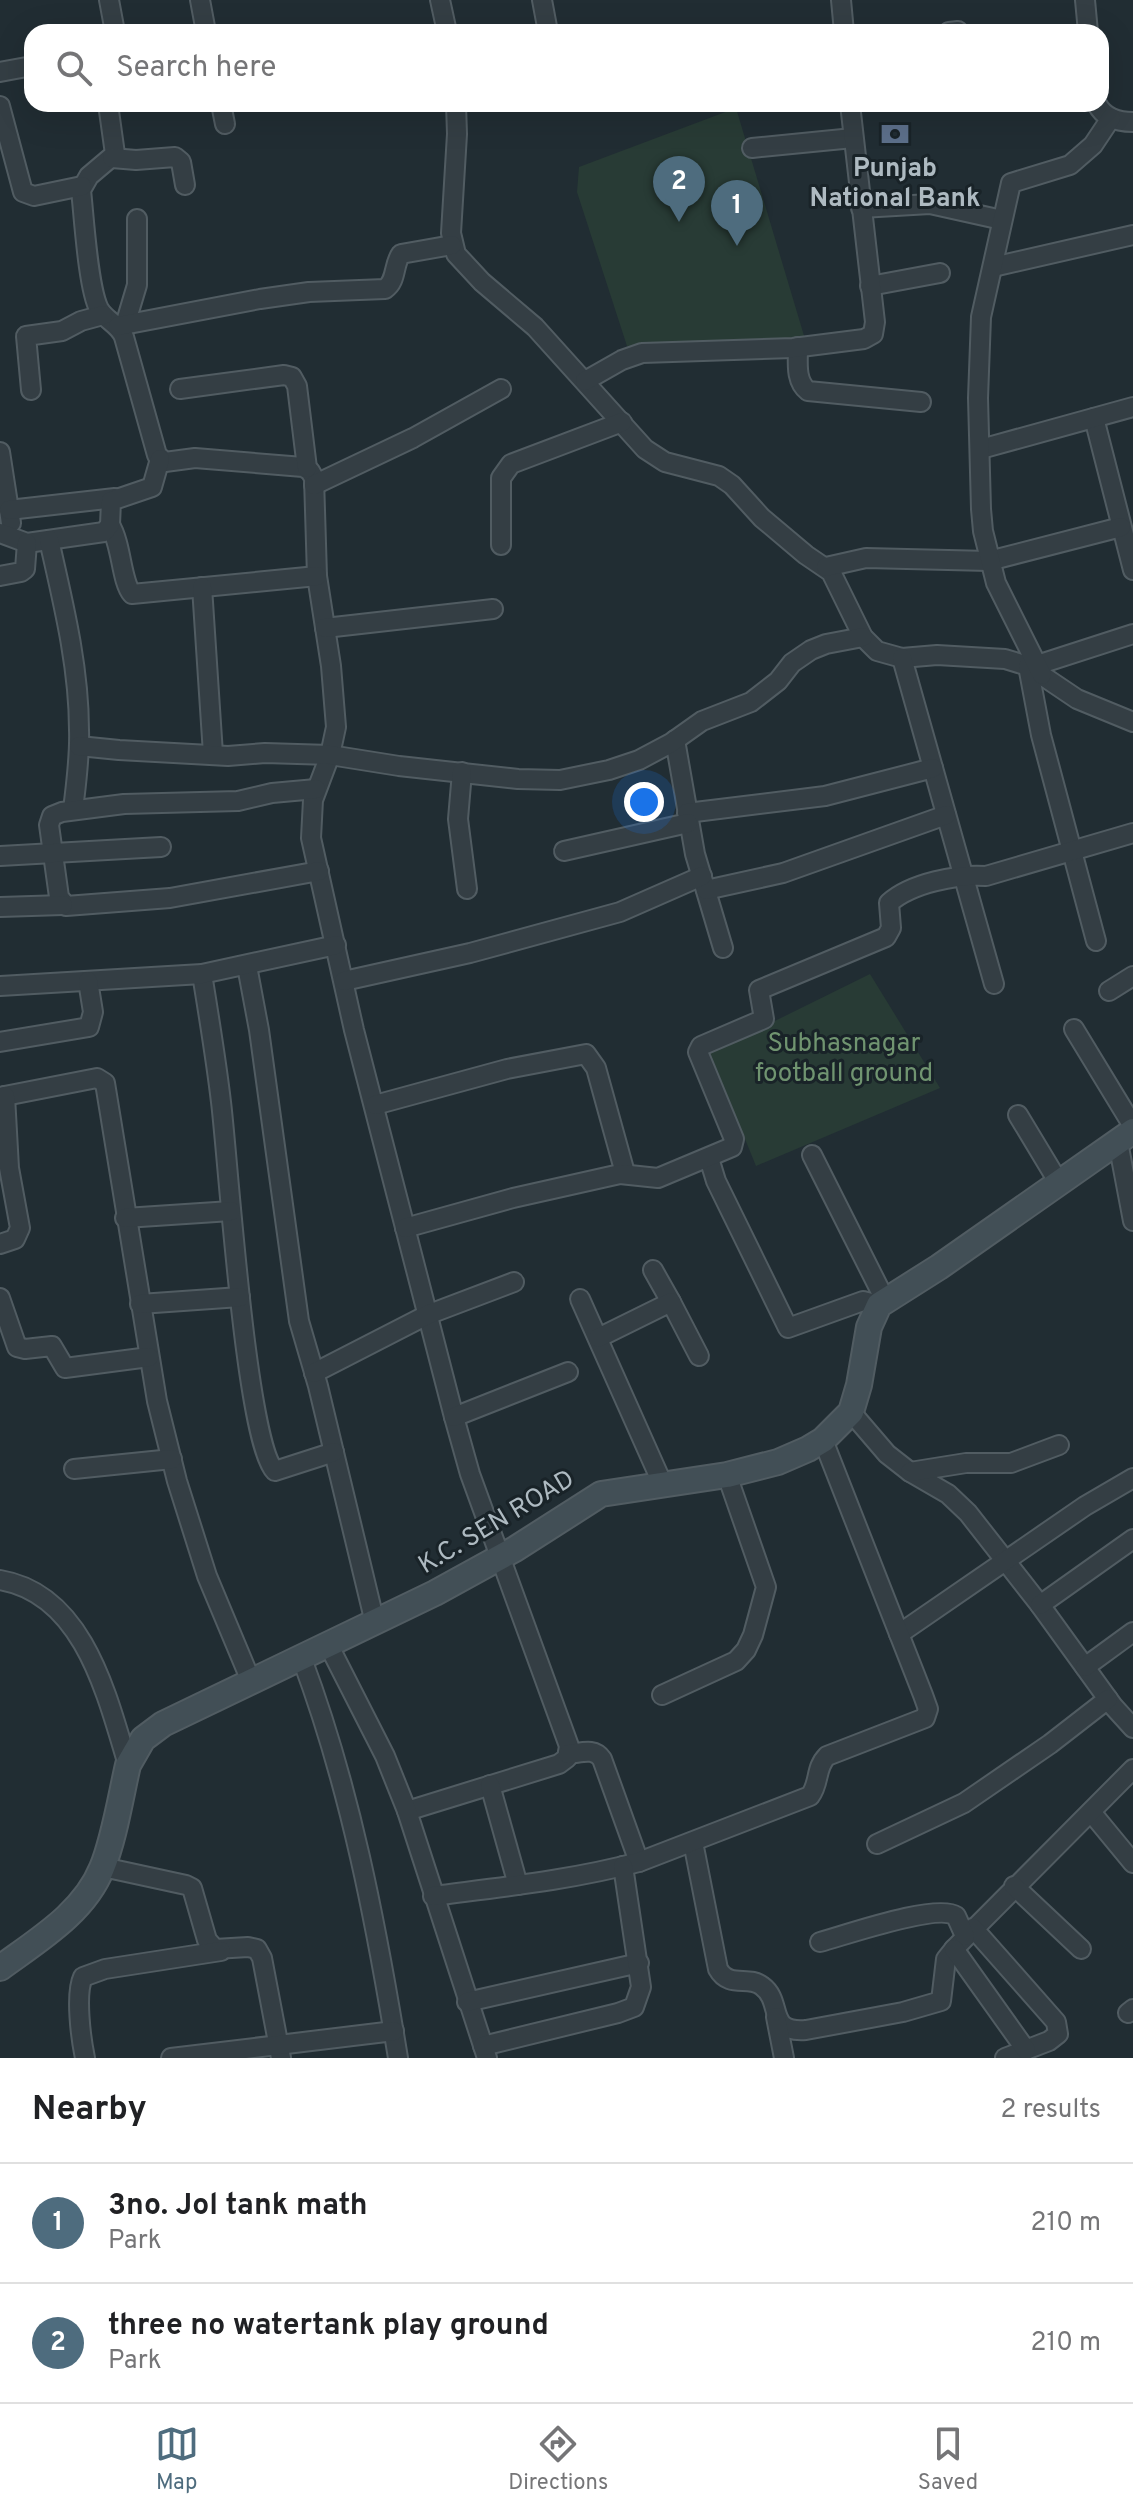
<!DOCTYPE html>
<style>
body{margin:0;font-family:Overpass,sans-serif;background:#f6f6f6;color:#202124}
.you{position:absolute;left:644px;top:802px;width:28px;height:28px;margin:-20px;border:6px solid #fff;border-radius:50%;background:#1a73e8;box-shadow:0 0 0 12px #1a73e833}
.badge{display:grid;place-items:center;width:52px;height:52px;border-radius:50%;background:#4e6c7e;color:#fff;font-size:26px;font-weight:700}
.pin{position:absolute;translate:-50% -66px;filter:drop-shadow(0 2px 4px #0008)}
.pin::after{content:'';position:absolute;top:42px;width:28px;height:24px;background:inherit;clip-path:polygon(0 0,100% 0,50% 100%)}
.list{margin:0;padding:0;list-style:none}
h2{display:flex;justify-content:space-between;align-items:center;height:104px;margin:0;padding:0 32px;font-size:34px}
h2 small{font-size:26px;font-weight:400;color:#757577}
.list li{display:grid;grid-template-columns:52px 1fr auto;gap:24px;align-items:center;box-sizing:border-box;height:120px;padding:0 32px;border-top:2px solid #e0e0e0}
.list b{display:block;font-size:30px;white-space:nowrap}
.list p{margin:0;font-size:26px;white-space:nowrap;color:#757577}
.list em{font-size:26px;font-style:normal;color:#757577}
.icon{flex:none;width:44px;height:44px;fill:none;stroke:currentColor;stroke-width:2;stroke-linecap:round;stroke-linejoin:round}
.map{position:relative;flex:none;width:1133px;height:2058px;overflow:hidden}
.search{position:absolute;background:#fff;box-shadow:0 8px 32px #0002;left:24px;right:24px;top:24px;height:88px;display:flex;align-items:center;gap:20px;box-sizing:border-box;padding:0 28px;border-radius:24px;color:#757577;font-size:30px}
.sheet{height:344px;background:#fff}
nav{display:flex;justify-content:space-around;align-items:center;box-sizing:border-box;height:112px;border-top:2px solid #e0e0e0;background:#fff;font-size:22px;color:#757577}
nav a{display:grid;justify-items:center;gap:4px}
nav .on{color:#4e6c7e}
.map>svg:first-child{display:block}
</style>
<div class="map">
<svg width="1133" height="2058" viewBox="0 0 1133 2058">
<rect width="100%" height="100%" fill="#212d33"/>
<!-- green -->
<g fill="#283b35">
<polygon points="736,108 805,339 627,346 577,192 579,167"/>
<polygon points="870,974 940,1088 756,1166 710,1053"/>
</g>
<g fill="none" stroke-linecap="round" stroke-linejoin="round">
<defs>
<g id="street">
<polyline points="109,0 115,32"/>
<polyline points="200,0 206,32"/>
<polyline points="440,0 447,32"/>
<polyline points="542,0 548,32"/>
<polyline points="841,0 844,32"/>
<polyline points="1085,0 1088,32"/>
<polyline points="949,32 958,31"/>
<polyline points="0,72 32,66"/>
<path d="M108,104l7,50 -26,22 -8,14c3,27 7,98 18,119 7,12 20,15 25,28l33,118 8,7 30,-4 108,9 7,4 4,7 3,98 14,90 5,61 -6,28 -17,45 -2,38 43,192 100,387 16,57 99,272 -2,12 -8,6 -152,47"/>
<polyline points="221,104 225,124"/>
<polyline points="456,104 457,134 451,233 456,254 482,282 535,327 645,449 665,462 719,476 732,485 762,518 806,555 831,572 863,637 877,651 902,658 937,655 1005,659 1028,666 1077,699 1133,722"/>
<path d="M1097,104c7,14 21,18 36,18"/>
<polyline points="0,106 23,192 34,196 82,186"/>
<polyline points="752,148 853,138"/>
<polyline points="112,158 136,160 175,157 181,162 185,185"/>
<polyline points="861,208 930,204 1002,220"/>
<polyline points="993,267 1133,235"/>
<polyline points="870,286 940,273"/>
<polyline points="125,325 137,285 137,219"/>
<path d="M118,326l142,-27 49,-7 76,-3c12,-8 8,-24 16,-35l51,-9"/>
<path d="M798,347c0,15 -3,34 10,44l113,11"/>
<polyline points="585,381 622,360 642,353 793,348 864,339 873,334 875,322 850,104"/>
<polyline points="180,389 284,375 292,377 297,386 307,468"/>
<polyline points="31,390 26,336 62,331 81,321 103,315"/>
<polyline points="1094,418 1133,570"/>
<polyline points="981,449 1133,407"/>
<polyline points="0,452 11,523"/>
<polyline points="314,485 413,438 501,389"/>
<polyline points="9,510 115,498"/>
<path d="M110,525c12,20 11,56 22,69l185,-18"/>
<polyline points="0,533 27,543 104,532 110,525 111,501 152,487 160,459"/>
<path d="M49,540c14,62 30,126 30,190 1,27 -3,54 -6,80"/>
<polyline points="501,545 501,478 511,464 622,422"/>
<polyline points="826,567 866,558 989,561 1121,527"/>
<polyline points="0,576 21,572 25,569 27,543"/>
<polyline points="202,587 213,754"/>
<polyline points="325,628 493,609"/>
<polyline points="902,658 994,984"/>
<polyline points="1037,665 1133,634"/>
<polyline points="1028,666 1041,735 1096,941"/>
<polyline points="1042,675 996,583 983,531 981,509 978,398 981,317 1011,183 1070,165 1093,145 1111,118"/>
<polyline points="675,740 695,854 723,948"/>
<polyline points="79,746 119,750 228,756 265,753 330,755 399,766 518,779 560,780 609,770 639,760 671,743 702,721 751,702 778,681 792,663 811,650 826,644 863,637"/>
<polyline points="462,772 458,819 467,889"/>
<polyline points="316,789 272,793 238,801 124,804 62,812 52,816 49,825 59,897 66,906 170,898 319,871"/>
<polyline points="687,813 825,796 933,768"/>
<polyline points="564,851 688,823"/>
<polyline points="0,856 161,847"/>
<polyline points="706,890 783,873 946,815"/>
<polyline points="0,907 63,905"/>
<polyline points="247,966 259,1030 299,1321 318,1386 375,1623"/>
<path d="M202,974c7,43 14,85 19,128 7,56 25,341 54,369l59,-19"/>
<polyline points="344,981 470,953 620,912 702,876"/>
<polyline points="0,986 202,974 336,945"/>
<polyline points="1109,991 1133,976"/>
<polyline points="1074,1029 1133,1126"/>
<polyline points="0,1042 89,1027 93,1012 88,981"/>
<polyline points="0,1097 97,1078 105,1083 157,1401 177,1481 207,1576 251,1681"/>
<polyline points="375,1105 507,1069 586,1054 596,1068 625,1173"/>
<polyline points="1018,1115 1059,1183"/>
<polyline points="1118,1142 1133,1221"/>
<polyline points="812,1155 885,1300"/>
<polyline points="709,1158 716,1181 788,1328 863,1301 879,1305"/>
<polyline points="125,1218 231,1211"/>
<path d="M405,1228l108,-30 107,-24 38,4 74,-31 2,-8 -36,-87 3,-6 63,-27 -5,-29 127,-53 5,-9 -2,-25c22,-20 69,-29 97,-27l147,-43"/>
<polyline points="0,1244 15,1239 20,1228 9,1168 5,1096"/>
<polyline points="653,1270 671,1302"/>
<polyline points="0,1298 17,1347 25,1349 52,1346 65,1368 149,1357"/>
<polyline points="580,1299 663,1485"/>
<polyline points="140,1304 240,1297"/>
<polyline points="598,1338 671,1302 699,1356"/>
<polyline points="314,1373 427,1315 514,1282"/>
<polyline points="851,1412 887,1454 910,1472 948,1494 968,1513 1040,1605 1113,1706 1133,1728"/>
<polyline points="454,1417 568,1372"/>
<polyline points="74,1469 172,1459"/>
<polyline points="910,1472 966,1463 1011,1463 1059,1445"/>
<path d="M0,1580c84,14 107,116 128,185"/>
<polyline points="1040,1605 1133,1539"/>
<polyline points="899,1634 1085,1506 1133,1478"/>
<polyline points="329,1646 385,1756 407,1811 487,2058"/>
<path d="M302,1659c48,128 74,264 96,399"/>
<polyline points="1085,1667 1133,1632"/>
<polyline points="662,1695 736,1661 746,1650 753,1635 766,1587 727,1475"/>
<path d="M568,1754c13,-1 26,-7 34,5l37,103"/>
<polyline points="490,1785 518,1885"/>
<polyline points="1091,1812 1133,1863"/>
<path d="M693,1842l25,127c11,20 31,6 44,17 22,16 3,47 44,44l97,-18 38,-11 5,-42 8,-10 179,-180"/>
<polyline points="877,1844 964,1803 1050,1744 1108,1699"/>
<polyline points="103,1867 186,1885 192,1888 207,1940 215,1949 248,1947 257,1949 262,1958 281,2058"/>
<polyline points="1014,1886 1081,1949"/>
<path d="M433,1896c69,-9 139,-16 206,-34l171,-66c10,-13 5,-28 17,-40l98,-38 3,-9 -5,-14 -100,-255"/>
<polyline points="973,1928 1056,2022 1058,2034 1049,2041 1005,2058"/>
<path d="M820,1942c26,-7 117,-39 136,-26l9,20"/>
<polyline points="954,1949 1026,2050"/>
<polyline points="467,2002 639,1963"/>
<polyline points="1128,2013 1133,2009"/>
<polyline points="776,2017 784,2058"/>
<polyline points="483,2046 618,2013 634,2007 641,1987 623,1866"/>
<path d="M85,2058c-4,-19 -10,-64 -2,-81l22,-8 116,-18"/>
<polyline points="171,2058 394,2031"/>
</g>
<path id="secondary" d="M0,1968c38,-28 84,-55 102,-100 12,-28 19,-73 26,-103l15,-26 20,-15 272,-131 80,-44 86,-55 126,-19 51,-13 30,-13 15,-9 28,-28 8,-27 10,-58 10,-22 60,-38 194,-136"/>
</defs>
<!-- street casing -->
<use href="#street" stroke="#515c62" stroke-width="22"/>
<!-- secondary casing -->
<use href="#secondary" stroke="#515c62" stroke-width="28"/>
<!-- street -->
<use href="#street" stroke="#343e44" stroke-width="18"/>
<!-- secondary -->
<use href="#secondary" stroke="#424f56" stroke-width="24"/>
</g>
<!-- icons -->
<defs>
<symbol id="bank-bare" viewBox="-9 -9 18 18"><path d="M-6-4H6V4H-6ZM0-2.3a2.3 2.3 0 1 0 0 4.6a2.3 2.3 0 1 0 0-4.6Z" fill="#5c6f8a" stroke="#192328" stroke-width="2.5" paint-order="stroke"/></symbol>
</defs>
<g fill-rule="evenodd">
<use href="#bank-bare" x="875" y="114" width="40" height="40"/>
</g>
<g text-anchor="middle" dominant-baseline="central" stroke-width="6" stroke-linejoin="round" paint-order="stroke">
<!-- poi labels -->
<g font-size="26" font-weight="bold" fill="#aebac1" stroke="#192328">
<text x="895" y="169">Punjab<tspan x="895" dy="30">National Bank</tspan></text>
</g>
<!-- park labels -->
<g font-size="26" fill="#709470" stroke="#192328">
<text x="844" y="1044">Subhasnagar<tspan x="844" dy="30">football ground</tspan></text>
</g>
<!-- street labels -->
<g font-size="26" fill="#aebac1" stroke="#192328">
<text transform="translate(497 1523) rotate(-31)">K.C. SEN ROAD</text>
</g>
</g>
</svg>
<div class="you"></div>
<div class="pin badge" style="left:737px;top:246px">1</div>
<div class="pin badge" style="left:679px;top:222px">2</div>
<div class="search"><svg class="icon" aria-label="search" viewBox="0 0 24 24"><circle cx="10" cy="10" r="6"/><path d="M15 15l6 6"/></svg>Search here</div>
</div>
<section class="sheet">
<h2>Nearby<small>2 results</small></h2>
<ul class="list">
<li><span class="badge">1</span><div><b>3no. Jol tank math</b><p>Park</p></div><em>210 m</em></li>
<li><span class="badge">2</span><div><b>three no watertank play ground</b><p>Park</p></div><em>210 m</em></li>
</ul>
</section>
<nav>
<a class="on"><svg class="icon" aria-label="map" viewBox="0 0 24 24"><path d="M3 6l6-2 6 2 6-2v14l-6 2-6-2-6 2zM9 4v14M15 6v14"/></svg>Map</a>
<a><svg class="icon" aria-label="directions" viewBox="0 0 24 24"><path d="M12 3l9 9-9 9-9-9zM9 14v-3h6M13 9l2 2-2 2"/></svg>Directions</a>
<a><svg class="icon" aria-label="saved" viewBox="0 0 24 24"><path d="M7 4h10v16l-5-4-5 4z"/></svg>Saved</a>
</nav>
